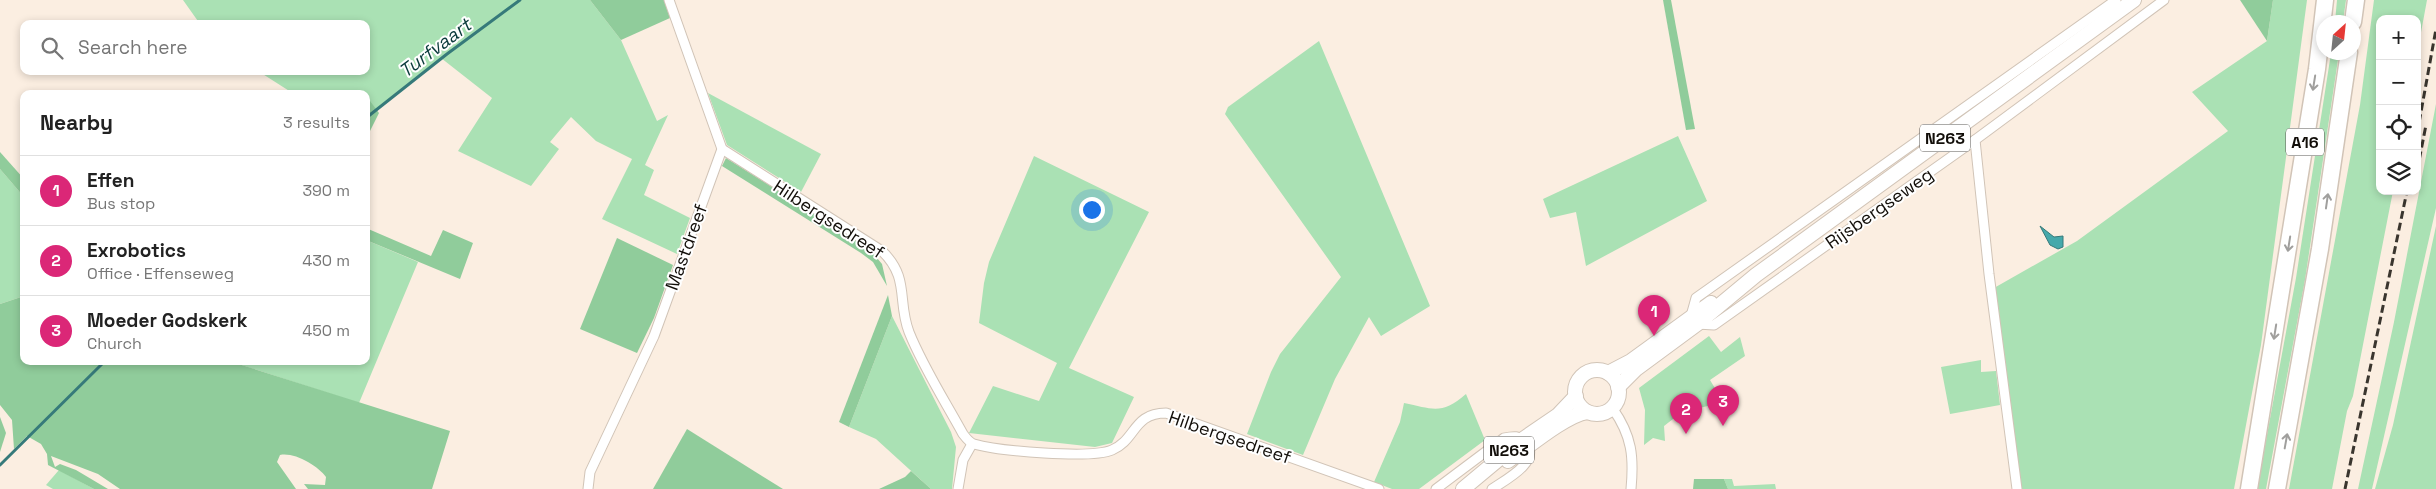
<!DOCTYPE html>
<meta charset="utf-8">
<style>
body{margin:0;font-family:"Space Grotesk",sans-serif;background:#f6f6f6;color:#222}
.controls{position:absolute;right:15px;top:15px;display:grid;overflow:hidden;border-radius:10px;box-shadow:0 2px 8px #0003}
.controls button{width:45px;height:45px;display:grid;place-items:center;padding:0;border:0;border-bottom:1px solid #e0e0e0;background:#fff;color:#222;font:25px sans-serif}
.compass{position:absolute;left:2316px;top:15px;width:45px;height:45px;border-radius:50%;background:#fff;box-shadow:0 2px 8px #0003;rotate:27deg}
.you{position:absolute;left:1091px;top:209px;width:18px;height:18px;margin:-12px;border:4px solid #fff;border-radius:50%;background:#1a73e8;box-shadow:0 0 0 8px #1a73e833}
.badge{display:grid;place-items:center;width:32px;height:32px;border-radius:50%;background:#db2777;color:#fff;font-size:16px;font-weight:700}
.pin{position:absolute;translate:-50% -41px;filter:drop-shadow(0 1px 2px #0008)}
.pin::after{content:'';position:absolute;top:26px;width:18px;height:15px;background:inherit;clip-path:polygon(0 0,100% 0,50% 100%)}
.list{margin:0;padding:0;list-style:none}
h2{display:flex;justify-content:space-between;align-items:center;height:65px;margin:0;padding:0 20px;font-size:21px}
h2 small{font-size:16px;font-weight:400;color:#767676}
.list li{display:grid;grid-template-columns:32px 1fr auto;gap:15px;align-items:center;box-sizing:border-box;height:70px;padding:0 20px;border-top:1px solid #e0e0e0}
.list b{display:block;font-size:19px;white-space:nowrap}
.list p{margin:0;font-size:16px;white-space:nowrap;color:#767676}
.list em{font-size:16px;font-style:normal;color:#767676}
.icon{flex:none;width:28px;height:28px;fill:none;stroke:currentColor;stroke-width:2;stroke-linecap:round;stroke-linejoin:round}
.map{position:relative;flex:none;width:2436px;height:489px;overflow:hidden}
.search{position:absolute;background:#fff;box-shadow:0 2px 8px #0003;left:20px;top:20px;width:350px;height:55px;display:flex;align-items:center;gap:12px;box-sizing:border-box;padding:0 18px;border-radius:10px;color:#767676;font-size:19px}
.panel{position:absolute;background:#fff;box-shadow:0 2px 8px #0003;left:20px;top:90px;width:350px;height:275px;border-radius:10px}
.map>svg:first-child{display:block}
</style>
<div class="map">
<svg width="2436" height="489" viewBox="0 0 2436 489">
<rect width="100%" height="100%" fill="#fbeee1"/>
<!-- green -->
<g fill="#aae1b4">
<polygon points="183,0 590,0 621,40 657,121 668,115 645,165 654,170 644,195 690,218 677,254 602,219 632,159 596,141 571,117 550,142 559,149 531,186 458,151 492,98 441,58 375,110 366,98 366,94 294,94 258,71 366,71 366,24 200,24"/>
<polygon points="2273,0 2307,0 2261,345 2234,489 2021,489 1994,288 2077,241 2228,131 2192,92 2267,41"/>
<polygon points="2337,0 2346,0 2343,22 2335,22"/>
<polygon points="2374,0 2427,0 2417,54 2417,19 2380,19 2380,191 2393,191 2353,396 2347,411 2332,489 2289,489 2360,105"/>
<polygon points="1319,41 1430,306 1381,336 1369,317 1335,379 1303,455 1247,434 1271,372 1280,354 1341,277 1225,114 1228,107"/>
<polygon points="2331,53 2339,53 2305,280 2266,489 2257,489 2296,278"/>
<polygon points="708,93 821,154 801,192 727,145"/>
<polygon points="2436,104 2436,208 2372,489 2358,489 2394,322"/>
<polygon points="1678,136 1707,201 1586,266 1576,212 1550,218 1543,199"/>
<polygon points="1034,156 1149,212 1069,368 1134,397 1112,443 1095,447 969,433 993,386 1039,401 1057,363 979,323 984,283 989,262"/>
<polygon points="0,169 24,197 24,296 0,304"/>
<polygon points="2436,226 2436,489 2375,489 2393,425"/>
<polygon points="366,240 418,262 359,403 229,361 366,361"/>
<polygon points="892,316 951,432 956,447 952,489 931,489 876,439 849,427"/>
<polygon points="1709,336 1721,352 1740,337 1745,356 1710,380 1719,395 1712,405 1682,412 1664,426 1665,441 1653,438 1644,445 1645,410 1639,388"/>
<polygon points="1981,360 1981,372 1996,371 2000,405 1950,414 1941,367"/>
<path d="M1466,394l19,46 -66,49h-27l-18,-7 26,-60 4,-19c29,6 38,12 62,-9z"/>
<polygon points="59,470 94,489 53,489 46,485"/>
<polygon points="1724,479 1732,479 1734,486 1775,484 1776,489 1728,489"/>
</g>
<!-- forest -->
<g fill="#90cc9b">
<polygon points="590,0 664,0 670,18 621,40"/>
<polygon points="1663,0 1671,0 1695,129 1686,130"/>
<polygon points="2240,0 2273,0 2267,41"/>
<polygon points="367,97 379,113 366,139 366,98"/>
<polygon points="0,152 24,179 24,197 0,169"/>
<polygon points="726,158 867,246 882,264 887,286 873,262 861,253 722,166"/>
<polygon points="366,228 431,256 443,230 473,243 460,279 366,240"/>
<polygon points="617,238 673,265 654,318 637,353 580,329"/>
<polygon points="888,295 892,316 849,427 839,422"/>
<path d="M24,296v65h205l221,70 -18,58h-124l-4,-5 21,1 1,-8c-8,-11 -31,-25 -46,-22l-3,7 19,27h-176l-22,-15 -47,-18 4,11 5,-3 16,6 32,19h-14l-46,-24 -1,-11 -6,-10 -14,-8 -13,13 -2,-29 -12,-15v-101z"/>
<polygon points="0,417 6,433 0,452"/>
<polygon points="687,429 783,489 653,489"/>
<polygon points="911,471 931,489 879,489 905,477"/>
<polygon points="1694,479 1724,479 1728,489 1693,489"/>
</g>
<!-- water -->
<polygon fill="#45a9ab" stroke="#367a7a" points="2040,226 2054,237 2063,236 2063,247 2058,249 2050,245"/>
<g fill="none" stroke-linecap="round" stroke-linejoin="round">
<!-- stream -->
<g stroke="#367a7a" stroke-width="3">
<polyline points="366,118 447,54 520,0"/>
<polyline points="0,465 105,361"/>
</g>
<defs>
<g id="minor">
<polyline points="2116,0 1696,298 1691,316 1697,324 1714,325 1975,140 2164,0"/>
<polyline points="1975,140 1989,274 2017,489"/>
<path d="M722,149l160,102c28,27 15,50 27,81 14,35 36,69 54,102 3,4 7,9 11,10 24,7 117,15 138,6 24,-10 21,-37 54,-37l213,76"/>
<path d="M1613,409c19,27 21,48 18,80"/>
<polyline points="588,489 590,472 654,336 722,149 669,0"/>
<polyline points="958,489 963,460 972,444"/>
<path d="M1436,489l68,-51c9,-2 16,-3 22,5 15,19 -21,37 -34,46"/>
</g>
<g id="primary">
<circle cx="1597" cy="392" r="22"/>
<polyline points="1608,373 1631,361 1711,303"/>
<polyline points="1618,387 1636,369 1697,324 1756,275 2134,0"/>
<path d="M1508,461c19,-13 58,-46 79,-49"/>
<polyline points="1463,489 1523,439 1558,415 1576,396"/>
</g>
<g id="motorway">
<polyline points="2353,22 2356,0"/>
<polyline points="2249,489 2317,69 2325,0"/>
<polyline points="2277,489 2320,249 2349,52"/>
</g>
</defs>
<!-- minor casing -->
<use href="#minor" stroke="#d1c4b7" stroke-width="11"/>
<!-- primary casing -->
<use href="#primary" stroke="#d1c4b7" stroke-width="16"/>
<!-- motorway casing -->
<use href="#motorway" stroke="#d1c4b7" stroke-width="19"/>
<!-- minor -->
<use href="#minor" stroke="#fff" stroke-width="9"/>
<!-- primary -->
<use href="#primary" stroke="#fff" stroke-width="14"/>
<!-- motorway -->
<use href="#motorway" stroke="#fff" stroke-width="16"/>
<!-- rail -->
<g stroke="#3a352e" stroke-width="3" stroke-dasharray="8 4" stroke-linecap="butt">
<polyline points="2417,134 2436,29"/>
<polyline points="2417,171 2426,125"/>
<polyline points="2345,489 2407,191"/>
</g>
</g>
<!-- one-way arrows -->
<defs><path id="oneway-shaft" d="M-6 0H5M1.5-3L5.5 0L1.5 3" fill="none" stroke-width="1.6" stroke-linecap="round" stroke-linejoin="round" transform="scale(1.25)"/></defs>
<g stroke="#a09f9d">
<use href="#oneway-shaft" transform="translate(2314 83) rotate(99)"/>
<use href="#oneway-shaft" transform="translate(2327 201) rotate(-82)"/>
<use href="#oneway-shaft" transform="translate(2289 244) rotate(99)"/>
<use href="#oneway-shaft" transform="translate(2275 332) rotate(99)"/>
<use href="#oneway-shaft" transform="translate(2286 441) rotate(-80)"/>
</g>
<g text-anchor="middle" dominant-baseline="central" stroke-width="4" stroke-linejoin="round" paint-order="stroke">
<!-- shield labels -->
<g fill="#fff" stroke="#595653" stroke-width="1">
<rect x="1920" y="124.5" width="50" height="27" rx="4"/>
<rect x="2286" y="128.5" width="38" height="27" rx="4"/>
<rect x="1484" y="436.5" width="50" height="27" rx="4"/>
</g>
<g font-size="16" font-weight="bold" fill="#120e09">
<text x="1945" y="138">N263</text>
<text x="2305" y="142">A16</text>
<text x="1509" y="450">N263</text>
</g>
<!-- street labels -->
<g font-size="18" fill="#120e09" stroke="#fff">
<text transform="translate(1879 208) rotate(-35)">Rijsbergseweg</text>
<text transform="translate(829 219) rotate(33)">Hilbergsedreef</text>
<text transform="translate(686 247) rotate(-70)">Mastdreef</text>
<text transform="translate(1230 437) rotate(19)">Hilbergsedreef</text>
</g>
<!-- water labels -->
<g font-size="19" font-style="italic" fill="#0a3a3b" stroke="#fff">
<text transform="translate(435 48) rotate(-37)">Turfvaart</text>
</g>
</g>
</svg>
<div class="controls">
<button>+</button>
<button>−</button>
<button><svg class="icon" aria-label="locate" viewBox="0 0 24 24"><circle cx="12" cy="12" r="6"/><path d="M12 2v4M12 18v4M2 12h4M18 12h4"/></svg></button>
<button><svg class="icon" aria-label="layers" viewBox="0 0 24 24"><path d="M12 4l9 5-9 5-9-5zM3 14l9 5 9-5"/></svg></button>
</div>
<svg class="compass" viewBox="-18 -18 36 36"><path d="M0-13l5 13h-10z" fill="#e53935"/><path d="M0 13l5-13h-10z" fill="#767676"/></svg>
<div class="you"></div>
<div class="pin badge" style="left:1654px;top:336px">1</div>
<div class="pin badge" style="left:1686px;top:434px">2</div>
<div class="pin badge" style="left:1723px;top:426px">3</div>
<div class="search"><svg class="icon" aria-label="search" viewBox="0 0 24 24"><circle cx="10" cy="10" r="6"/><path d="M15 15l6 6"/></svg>Search here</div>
<section class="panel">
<h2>Nearby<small>3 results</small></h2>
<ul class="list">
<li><span class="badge">1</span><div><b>Effen</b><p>Bus stop</p></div><em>390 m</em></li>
<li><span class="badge">2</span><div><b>Exrobotics</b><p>Office · Effenseweg</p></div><em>430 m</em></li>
<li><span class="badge">3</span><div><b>Moeder Godskerk</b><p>Church</p></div><em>450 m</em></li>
</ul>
</section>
</div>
